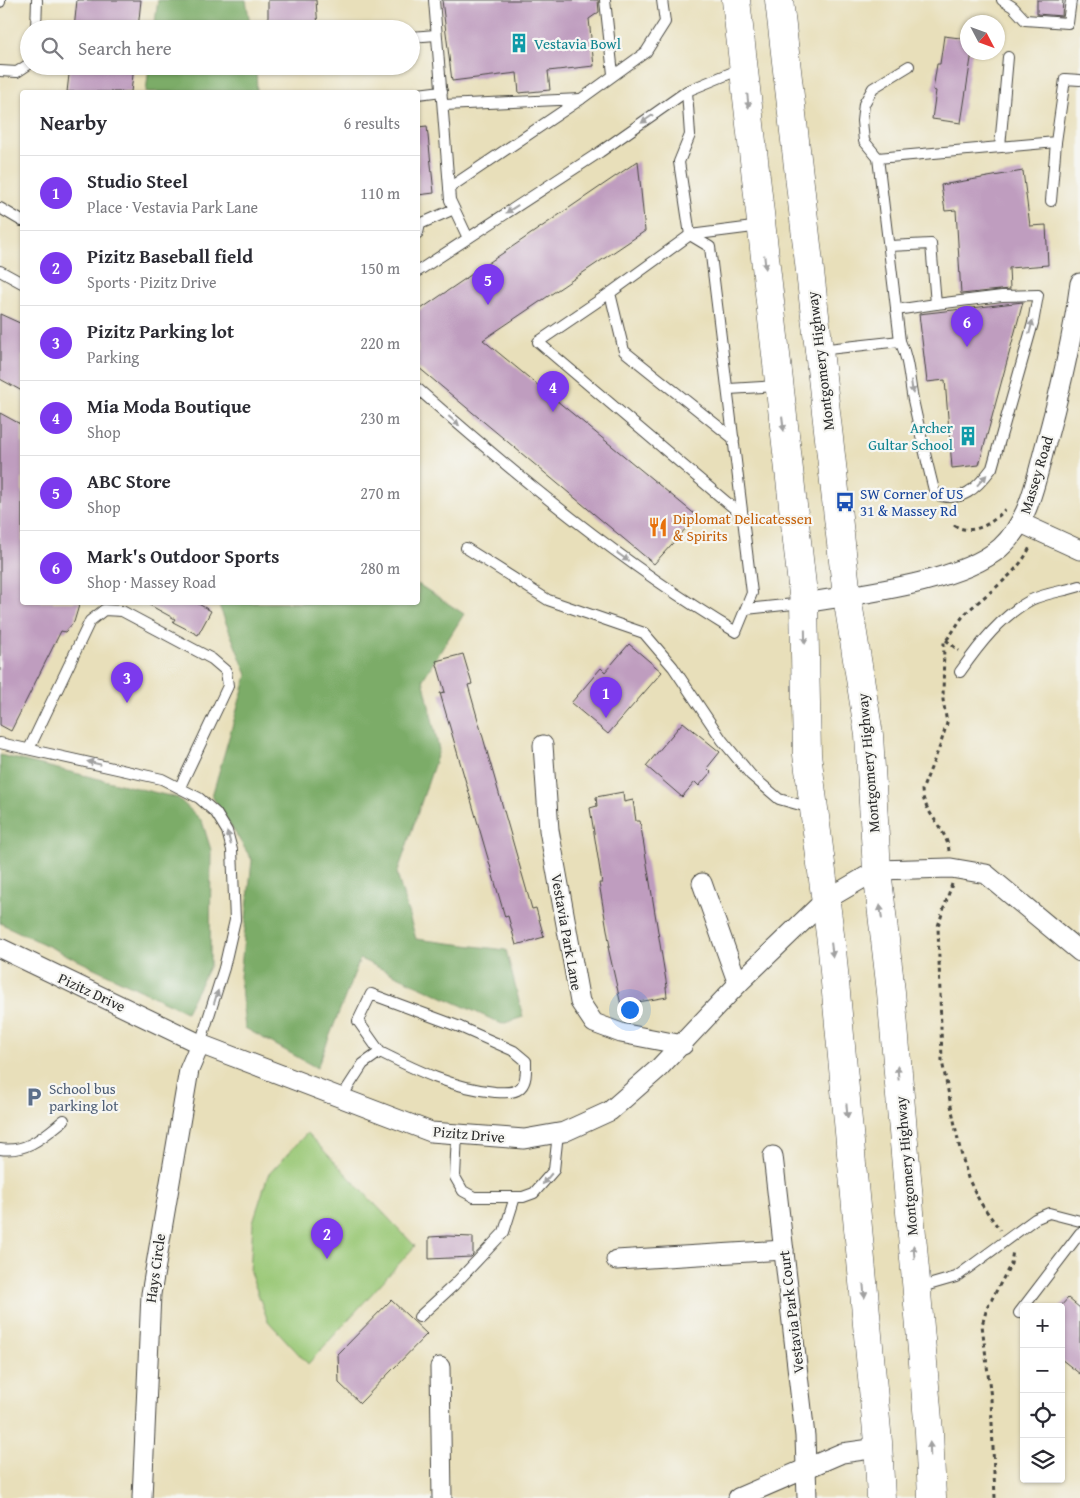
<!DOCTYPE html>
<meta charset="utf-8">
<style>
body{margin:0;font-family:"Gentium Book Plus",serif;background:#f7f7f7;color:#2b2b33}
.controls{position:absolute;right:15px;bottom:15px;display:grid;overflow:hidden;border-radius:5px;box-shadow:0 1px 4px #0004}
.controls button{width:45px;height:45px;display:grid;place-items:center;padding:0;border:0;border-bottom:1px solid #e1e1e2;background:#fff;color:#2b2b33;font:25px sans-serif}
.compass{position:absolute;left:960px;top:15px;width:45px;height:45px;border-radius:50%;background:#fff;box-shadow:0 1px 4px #0004;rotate:131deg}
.you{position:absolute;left:629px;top:1009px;width:18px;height:18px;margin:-12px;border:4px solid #fff;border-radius:50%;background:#1a73e8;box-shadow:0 0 0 8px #1a73e833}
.badge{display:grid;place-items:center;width:32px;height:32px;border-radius:50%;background:#7c3aed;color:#fff;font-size:16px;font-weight:700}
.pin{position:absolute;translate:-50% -41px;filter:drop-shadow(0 1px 2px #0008)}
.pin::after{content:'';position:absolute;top:26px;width:18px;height:15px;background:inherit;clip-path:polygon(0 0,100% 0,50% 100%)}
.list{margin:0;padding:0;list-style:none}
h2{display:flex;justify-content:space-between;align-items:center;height:65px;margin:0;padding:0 20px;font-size:21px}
h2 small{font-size:16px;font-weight:400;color:#7c7c81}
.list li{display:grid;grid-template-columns:32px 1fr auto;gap:15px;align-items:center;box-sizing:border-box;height:75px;padding:0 20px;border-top:1px solid #e1e1e2}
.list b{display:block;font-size:19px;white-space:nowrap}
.list p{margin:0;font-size:16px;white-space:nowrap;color:#7c7c81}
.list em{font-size:16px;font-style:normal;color:#7c7c81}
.icon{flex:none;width:28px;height:28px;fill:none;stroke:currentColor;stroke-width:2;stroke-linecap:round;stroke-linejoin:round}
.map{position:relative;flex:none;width:1080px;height:1498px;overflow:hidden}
.search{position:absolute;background:#fff;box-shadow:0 1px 4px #0004;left:20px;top:20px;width:400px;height:55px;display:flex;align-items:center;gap:12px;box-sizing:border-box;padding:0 18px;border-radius:28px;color:#7c7c81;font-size:19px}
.panel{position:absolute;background:#fff;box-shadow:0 1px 4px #0004;left:20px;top:90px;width:400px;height:515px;border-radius:5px}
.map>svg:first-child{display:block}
</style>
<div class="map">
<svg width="1080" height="1498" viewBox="0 0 1080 1498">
<rect width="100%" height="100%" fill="#f6f6f2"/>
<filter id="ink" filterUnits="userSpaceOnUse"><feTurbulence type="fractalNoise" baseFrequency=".02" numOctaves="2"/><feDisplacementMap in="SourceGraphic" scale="10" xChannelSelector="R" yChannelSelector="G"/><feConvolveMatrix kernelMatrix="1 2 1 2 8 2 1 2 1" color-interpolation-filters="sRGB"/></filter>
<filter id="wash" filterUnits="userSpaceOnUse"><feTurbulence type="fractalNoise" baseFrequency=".0096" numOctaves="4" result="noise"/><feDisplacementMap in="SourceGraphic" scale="20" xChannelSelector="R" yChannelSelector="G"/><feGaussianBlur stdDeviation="1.12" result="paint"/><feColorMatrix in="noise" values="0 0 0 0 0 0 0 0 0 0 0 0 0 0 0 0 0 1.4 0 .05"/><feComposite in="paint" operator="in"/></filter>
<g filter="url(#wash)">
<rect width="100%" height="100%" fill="#e8dfba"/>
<!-- green -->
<polygon fill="#9ac876" stroke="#627a50" points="307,1133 415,1246 308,1364 268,1321 250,1272 253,1222 268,1175"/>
<!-- forest -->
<g fill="#7bac67" stroke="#536c49">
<polygon points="158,0 246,0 251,29 154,29"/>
<polygon points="149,66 256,66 257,92 146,92"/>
<polygon points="418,584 464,614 423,679 439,750 397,874 416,939 506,950 523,1017 502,1024 360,959 317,1068 245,1028 240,977 252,860 212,796 247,675 218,603 418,602"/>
<polygon points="0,755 178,798 202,821 211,850 210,965 186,1012 0,923"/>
</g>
<g id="blocks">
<!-- building -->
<g fill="#bf9dbf">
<polygon points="77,0 141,0 138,29 74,29"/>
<polygon points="268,0 316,0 318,29 268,29"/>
<polygon points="442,0 598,0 599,12 589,19 594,66 548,71 550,90 519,93 517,73 452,81"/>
<polygon points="1037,0 1063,0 1062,16 1037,14"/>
<polygon points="944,36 968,39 968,52 972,52 961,123 932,119 936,91 933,90 937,64 940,64"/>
<polygon points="70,66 134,66 131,92 67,92"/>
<polygon points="427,126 434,193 418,195 418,127"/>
<polygon points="638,161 645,231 483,340 697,516 654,564 418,367 418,311"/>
<polygon points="1023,171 1030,226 1046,225 1048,265 1009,268 1010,289 961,294 956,210 945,211 941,185"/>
<polygon points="1023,302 979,465 952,468 945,380 927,382 919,314"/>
<polygon points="0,314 22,324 22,391 0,379"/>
<polygon points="0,413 22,425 22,602 80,602 74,622 65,632 61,631 11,731 0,725"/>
<polygon points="144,602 195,602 211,611 198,635 173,622 175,619"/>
<polygon points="629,644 662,672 608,734 571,703 601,668 605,672"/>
<polygon points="463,654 472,684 468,685 532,909 536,908 544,937 516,945 508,916 505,917 440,693 445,692 436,661"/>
<polygon points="683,722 720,752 707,768 711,772 699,786 695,782 682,797 646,766"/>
<polygon points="623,792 624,802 633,800 636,821 640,821 667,987 666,987 667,997 621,1005 608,947 610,947 599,883 602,883 590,808 597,806 596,797"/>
<polygon points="447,1236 473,1237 473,1255 471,1257 429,1259 429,1237"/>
<polygon points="1068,1298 1080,1308 1080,1374 1061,1359 1061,1306"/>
<polygon points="391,1300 427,1334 360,1403 339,1383 338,1354"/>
</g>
</g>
</g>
<g filter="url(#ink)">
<use href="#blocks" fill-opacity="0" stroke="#474640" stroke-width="1"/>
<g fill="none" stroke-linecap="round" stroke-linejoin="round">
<defs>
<g id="service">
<polyline points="434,0 450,200 468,238"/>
<polyline points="605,0 613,74"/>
<polyline points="1002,0 1013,7 1025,20 1068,23 1071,0"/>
<polyline points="0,2 0,0"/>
<polyline points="36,29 37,0"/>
<polyline points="411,37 436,35"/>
<path d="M909,66l-36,22 -9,16 -2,17 2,20 14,17 22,183c9,19 9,38 13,59 7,32 14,63 22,94 27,10 42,-6 57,-26l41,-145 5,-28 -36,1 -66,8"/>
<polyline points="0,71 17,72 29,64"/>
<polyline points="418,94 442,91"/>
<polyline points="581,99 646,52 665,22 662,0"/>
<polyline points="444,105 581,99 449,188"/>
<polyline points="1000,147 1008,57"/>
<polyline points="878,158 1056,142 1065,79 1080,80"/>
<polyline points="1051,201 1056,142"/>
<polyline points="0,208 22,221"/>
<polyline points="418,233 420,224 454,209"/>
<polyline points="889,246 931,244 936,304 896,310"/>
<polyline points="0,271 22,283"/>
<polyline points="418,271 600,152 687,91 743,68"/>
<polyline points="610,293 538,342 743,516"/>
<polyline points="819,350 900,341"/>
<path d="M418,389c100,88 203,174 318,243l16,-39 -42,-346 -20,-12 -11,-73 11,-27 -3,-44"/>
<polyline points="729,389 777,386"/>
<polyline points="734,439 624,351 610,293 690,235 761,226"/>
<polyline points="466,548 548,600 644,633 673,667 722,740 751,775 779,799 811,808"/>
<polyline points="746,609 803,603"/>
<path d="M960,672c19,-27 41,-56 71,-72 14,-7 34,-9 49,-14"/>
<polyline points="0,743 162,779 199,798 216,813 227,831 232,850 235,920 224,968 200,1044"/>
<polyline points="29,749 90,621 104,610 122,611 212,659 226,671 228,686 180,787"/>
<path d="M341,1098l22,-34 17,-12c38,19 73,36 115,40 9,0 20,2 26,-5 6,-6 5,-17 5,-26l-12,-10 -54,-24 -89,-33 -13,27 22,31"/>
<polyline points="457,1133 455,1177 463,1191 474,1197 523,1197 534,1193 554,1170 558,1133"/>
<path d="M0,1149c27,4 44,-13 64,-29"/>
<polyline points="918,1288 956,1277 1035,1219 1049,1213 1080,1221"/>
<polyline points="1019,1313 1080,1233"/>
<polyline points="419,1317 454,1285 504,1232 515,1197"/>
</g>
<g id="minor">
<polyline points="1021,523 1080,550"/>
<path d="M804,603c54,-9 155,-20 196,-55 28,-25 35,-64 44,-98 16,-57 28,-108 36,-167"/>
<polyline points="543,745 549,830 580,1002 594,1023 621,1033 683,1045"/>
<polyline points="702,883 738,984"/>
<polyline points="0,948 200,1044 431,1132 524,1139 564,1132 610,1111 659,1068 738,984 824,901 877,870 951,868 986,874 1080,952"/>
<polyline points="773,1156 805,1436 807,1498"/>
<polyline points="616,1260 784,1250"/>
<polyline points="440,1367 442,1498"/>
<polyline points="142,1498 151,1294 189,1070 200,1044"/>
<polyline points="738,1498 842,1453 878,1448"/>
</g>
<g id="primary">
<polyline points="736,0 804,603 807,754 832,950 878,1442 881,1498"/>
<polyline points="779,0 847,596 869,735 877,870 891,992 929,1432 932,1498"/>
</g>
</defs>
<!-- service casing -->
<use href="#service" stroke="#474640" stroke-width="12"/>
<!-- minor casing -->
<use href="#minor" stroke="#474640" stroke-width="21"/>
<!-- primary casing -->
<use href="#primary" stroke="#474640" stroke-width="29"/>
<!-- path -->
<g stroke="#474640" stroke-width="3" stroke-dasharray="4 4" stroke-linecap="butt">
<path d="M954,525c17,12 40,-2 51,-16"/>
<polyline points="946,640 959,651"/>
<path d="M949,851c-2,-23 -26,-38 -27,-61l18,-44 7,-23 -4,-23 1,-58c9,-8 13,-19 21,-28 22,-22 52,-38 65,-67"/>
<polyline points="952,884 938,926 942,1061 959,1145 968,1178 980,1202 1000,1230"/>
<polyline points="995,1498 991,1398 982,1325 987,1308 1011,1264 1013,1250"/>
</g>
<!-- service -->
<use href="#service" stroke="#fff" stroke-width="10"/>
<!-- minor -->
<use href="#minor" stroke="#fff" stroke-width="19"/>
<!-- primary -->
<use href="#primary" stroke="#fff" stroke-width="28"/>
</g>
<!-- one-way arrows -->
<defs><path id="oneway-solid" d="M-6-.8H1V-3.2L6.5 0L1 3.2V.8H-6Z" transform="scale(1.25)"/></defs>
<g fill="#a0a0a0">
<use href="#oneway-solid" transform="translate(748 101) rotate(84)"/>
<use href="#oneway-solid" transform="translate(647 119) rotate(145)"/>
<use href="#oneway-solid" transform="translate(512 209) rotate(147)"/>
<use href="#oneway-solid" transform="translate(765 262) rotate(84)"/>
<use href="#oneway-solid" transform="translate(1031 327) rotate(-76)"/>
<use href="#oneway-solid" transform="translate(912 387) rotate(82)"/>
<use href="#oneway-solid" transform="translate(454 421) rotate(41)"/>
<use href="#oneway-solid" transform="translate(783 424) rotate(83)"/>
<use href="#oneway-solid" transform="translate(982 480) rotate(-48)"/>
<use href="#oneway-solid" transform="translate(623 557) rotate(36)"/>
<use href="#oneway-solid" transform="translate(805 637) rotate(89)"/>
<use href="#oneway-solid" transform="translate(94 763) rotate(-167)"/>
<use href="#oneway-solid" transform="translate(229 838) rotate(-105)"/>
<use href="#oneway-solid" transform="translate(881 912) rotate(-97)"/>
<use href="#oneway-solid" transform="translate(832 950) rotate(83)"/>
<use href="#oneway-solid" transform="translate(216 997) rotate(-73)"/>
<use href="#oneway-solid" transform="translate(898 1073) rotate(-95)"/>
<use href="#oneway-solid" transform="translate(847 1111) rotate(85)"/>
<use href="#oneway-solid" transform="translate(547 1179) rotate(130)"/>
<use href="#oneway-solid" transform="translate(914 1252) rotate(-95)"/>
<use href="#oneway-solid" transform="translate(864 1291) rotate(85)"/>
<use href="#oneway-solid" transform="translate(930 1449) rotate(-92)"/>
</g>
</g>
<!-- icons -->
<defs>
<symbol id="building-bare" viewBox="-9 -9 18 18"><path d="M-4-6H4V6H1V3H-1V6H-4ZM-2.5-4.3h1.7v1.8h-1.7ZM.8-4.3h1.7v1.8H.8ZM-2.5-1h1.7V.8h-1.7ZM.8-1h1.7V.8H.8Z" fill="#0f9aa8" stroke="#f6f6f2" stroke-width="2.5" paint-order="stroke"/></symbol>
<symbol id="bus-bare" viewBox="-9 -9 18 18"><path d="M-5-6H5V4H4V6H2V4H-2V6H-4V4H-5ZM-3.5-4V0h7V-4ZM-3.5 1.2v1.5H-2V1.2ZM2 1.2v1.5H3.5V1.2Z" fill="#1a4fb4" stroke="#f6f6f2" stroke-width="2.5" paint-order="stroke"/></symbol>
<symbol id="restaurant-bare" viewBox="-9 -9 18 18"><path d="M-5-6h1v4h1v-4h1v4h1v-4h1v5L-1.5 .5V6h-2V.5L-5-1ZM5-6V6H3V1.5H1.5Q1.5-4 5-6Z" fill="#e8710a" stroke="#f6f6f2" stroke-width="2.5" paint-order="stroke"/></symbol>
<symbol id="parking-bare" viewBox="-9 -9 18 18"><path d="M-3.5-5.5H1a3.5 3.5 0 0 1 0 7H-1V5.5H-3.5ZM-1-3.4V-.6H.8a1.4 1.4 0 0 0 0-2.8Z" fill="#5c6f8a" stroke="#f6f6f2" stroke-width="2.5" paint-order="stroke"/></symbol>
</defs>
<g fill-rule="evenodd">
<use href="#building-bare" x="505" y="29" width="28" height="28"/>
<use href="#building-bare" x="954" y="422" width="28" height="28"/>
<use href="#bus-bare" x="831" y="488" width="28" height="28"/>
<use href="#restaurant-bare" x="644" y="513" width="28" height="28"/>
<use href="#parking-bare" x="20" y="1083" width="28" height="28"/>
</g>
<g text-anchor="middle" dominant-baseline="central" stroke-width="4.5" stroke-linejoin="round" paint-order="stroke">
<!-- culture labels -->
<g font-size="15" fill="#0d838f" stroke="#f6f6f2" text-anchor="start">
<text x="534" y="43">Vestavia Bowl</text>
<text x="953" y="427" text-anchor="end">Archer<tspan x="953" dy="17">Gultar School</tspan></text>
</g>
<!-- street labels -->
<g font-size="15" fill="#2b2b2b" stroke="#f6f6f2">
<text transform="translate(820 361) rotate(-97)">Montgomery Highway</text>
<text transform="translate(1036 475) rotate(-73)">Massey Road</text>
<text transform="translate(868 763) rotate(-95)">Montgomery Highway</text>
<text transform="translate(567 932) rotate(80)">Vestavia Park Lane</text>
<text transform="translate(92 992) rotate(25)">Pizitz Drive</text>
<text transform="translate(469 1134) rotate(5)">Pizitz Drive</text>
<text transform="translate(906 1166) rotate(-95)">Montgomery Highway</text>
<text transform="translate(155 1268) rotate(-82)">Hays Circle</text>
<text transform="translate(791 1312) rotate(-97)">Vestavia Park Court</text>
</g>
<!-- transit labels -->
<g font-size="15" fill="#164399" stroke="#f6f6f2" text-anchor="start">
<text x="860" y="493">SW Corner of US<tspan x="860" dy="17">31 &amp; Massey Rd</tspan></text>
</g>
<!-- food labels -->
<g font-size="15" fill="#c56008" stroke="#f6f6f2" text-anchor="start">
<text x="673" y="518">Diplomat Delicatessen<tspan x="673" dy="17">&amp; Spirits</tspan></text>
</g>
<!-- service labels -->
<g font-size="15" fill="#4e5e75" stroke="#f6f6f2" text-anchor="start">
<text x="49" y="1088">School bus<tspan x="49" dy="17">parking lot</tspan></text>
</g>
</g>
</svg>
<div class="controls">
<button>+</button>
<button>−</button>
<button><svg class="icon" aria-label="locate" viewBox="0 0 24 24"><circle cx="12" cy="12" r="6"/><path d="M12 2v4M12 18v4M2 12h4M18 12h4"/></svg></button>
<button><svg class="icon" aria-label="layers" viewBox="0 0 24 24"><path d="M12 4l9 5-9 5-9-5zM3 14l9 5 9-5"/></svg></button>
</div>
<svg class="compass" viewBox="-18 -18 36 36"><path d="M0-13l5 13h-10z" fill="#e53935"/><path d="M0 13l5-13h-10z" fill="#7c7c81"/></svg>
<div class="you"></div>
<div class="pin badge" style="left:606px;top:718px">1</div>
<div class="pin badge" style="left:327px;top:1259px">2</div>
<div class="pin badge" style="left:127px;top:703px">3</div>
<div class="pin badge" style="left:553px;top:412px">4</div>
<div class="pin badge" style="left:488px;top:305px">5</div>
<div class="pin badge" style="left:967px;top:347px">6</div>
<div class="search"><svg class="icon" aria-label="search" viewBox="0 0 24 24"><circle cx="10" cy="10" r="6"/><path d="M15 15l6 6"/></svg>Search here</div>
<section class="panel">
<h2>Nearby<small>6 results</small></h2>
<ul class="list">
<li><span class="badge">1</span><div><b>Studio Steel</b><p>Place · Vestavia Park Lane</p></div><em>110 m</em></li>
<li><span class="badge">2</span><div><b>Pizitz Baseball field</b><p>Sports · Pizitz Drive</p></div><em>150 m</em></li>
<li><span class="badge">3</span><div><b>Pizitz Parking lot</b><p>Parking</p></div><em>220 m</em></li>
<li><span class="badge">4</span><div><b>Mia Moda Boutique</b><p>Shop</p></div><em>230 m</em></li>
<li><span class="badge">5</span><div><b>ABC Store</b><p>Shop</p></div><em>270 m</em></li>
<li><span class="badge">6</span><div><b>Mark's Outdoor Sports</b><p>Shop · Massey Road</p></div><em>280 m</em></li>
</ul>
</section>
</div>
